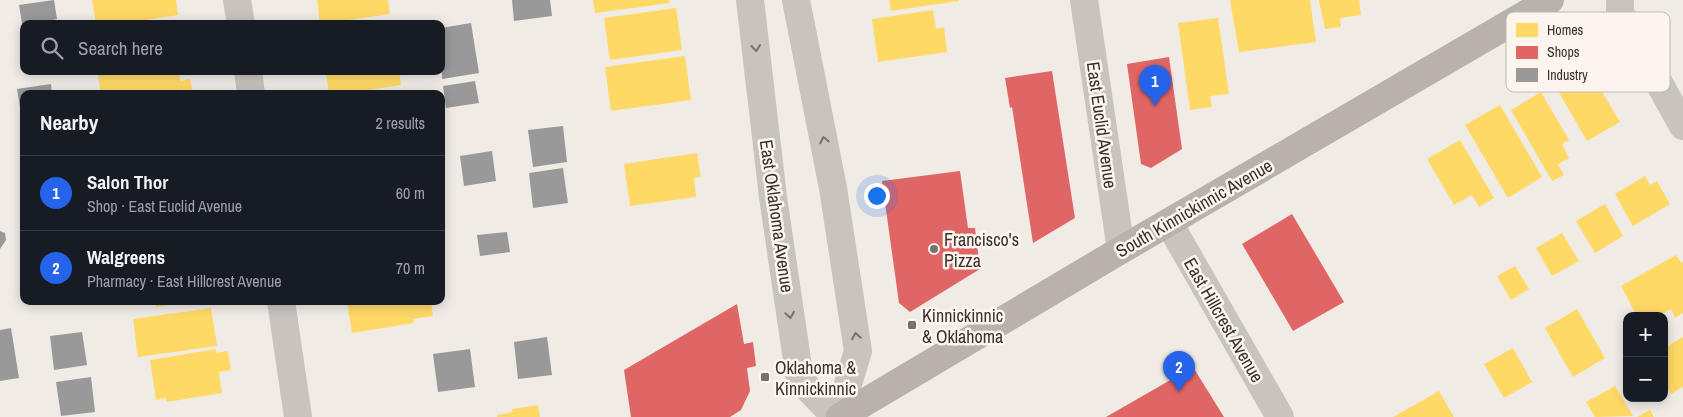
<!DOCTYPE html>
<meta charset="utf-8">
<style>
body{margin:0;font-family:"Archivo Narrow",sans-serif;background:#20242c;color:#f1f3f6}
.controls{position:absolute;right:15px;bottom:15px;display:grid;overflow:hidden;border-radius:10px;box-shadow:0 2px 12px #0003}
.controls button{width:45px;height:45px;display:grid;place-items:center;padding:0;border:0;border-bottom:1px solid #363941;background:#171b24;color:#f1f3f6;font:25px sans-serif}
.you{position:absolute;left:876px;top:195px;width:18px;height:18px;margin:-12px;border:4px solid #fff;border-radius:50%;background:#1a73e8;box-shadow:0 0 0 8px #1a73e833}
.badge{display:grid;place-items:center;width:32px;height:32px;border-radius:50%;background:#2563eb;color:#fff;font-size:16px;font-weight:700}
.pin{position:absolute;translate:-50% -41px;filter:drop-shadow(0 1px 2px #0008)}
.pin::after{content:'';position:absolute;top:26px;width:18px;height:15px;background:inherit;clip-path:polygon(0 0,100% 0,50% 100%)}
.list{margin:0;padding:0;list-style:none}
h2{display:flex;justify-content:space-between;align-items:center;height:65px;margin:0;padding:0 20px;font-size:21px}
h2 small{font-size:16px;font-weight:400;color:#9ea1a6}
.list li{display:grid;grid-template-columns:32px 1fr auto;gap:15px;align-items:center;box-sizing:border-box;height:75px;padding:0 20px;border-top:1px solid #363941}
.list b{display:block;font-size:19px;white-space:nowrap}
.list p{margin:0;font-size:16px;white-space:nowrap;color:#9ea1a6}
.list em{font-size:16px;font-style:normal;color:#9ea1a6}
.icon{flex:none;width:28px;height:28px;fill:none;stroke:currentColor;stroke-width:2;stroke-linecap:round;stroke-linejoin:round}
.map{position:relative;flex:none;width:1683px;height:417px;overflow:hidden}
.search{position:absolute;background:#171b24;box-shadow:0 2px 12px #0003;left:20px;top:20px;width:425px;height:55px;display:flex;align-items:center;gap:12px;box-sizing:border-box;padding:0 18px;border-radius:10px;color:#9ea1a6;font-size:19px}
.panel{position:absolute;background:#171b24;box-shadow:0 2px 12px #0003;left:20px;top:90px;width:425px;height:215px;border-radius:10px}
.map>svg:first-child{display:block}
</style>
<div class="map">
<svg width="1683" height="417" viewBox="0 0 1683 417">
<rect width="100%" height="100%" fill="#f0ebe5"/>
<!-- homes -->
<g fill="#ffd966">
<polygon points="92,0 176,0 178,15 119,24 96,24"/>
<polygon points="317,0 388,0 390,14 320,24"/>
<polygon points="593,0 669,0 670,3 595,13"/>
<polygon points="889,0 959,0 959,1 891,11"/>
<polygon points="1230,0 1310,0 1316,42 1239,52"/>
<polygon points="1319,0 1359,0 1361,15 1340,18 1341,27 1325,29"/>
<polygon points="676,8 682,50 610,60 604,18"/>
<polygon points="933,10 936,29 944,27 947,52 878,62 872,19"/>
<polygon points="1218,18 1229,94 1210,96 1212,107 1190,110 1178,23"/>
<polygon points="685,56 691,100 611,111 605,67"/>
<polygon points="1589,70 1620,122 1587,141 1557,89"/>
<polygon points="127,71 179,71 180,81 190,79 193,94 101,94 98,75"/>
<polygon points="326,71 399,71 401,85 341,94 329,94"/>
<polygon points="1541,92 1569,140 1562,144 1569,158 1558,164 1564,175 1552,181 1511,110"/>
<polygon points="1500,105 1542,177 1508,198 1465,125"/>
<polygon points="1460,140 1494,198 1479,207 1472,195 1454,205 1427,159"/>
<polygon points="697,153 701,177 694,178 696,197 630,206 624,164"/>
<polygon points="1645,176 1650,185 1657,181 1670,204 1633,226 1615,194"/>
<polygon points="1605,204 1623,236 1595,253 1576,221"/>
<polygon points="1562,233 1579,261 1552,276 1536,248"/>
<polygon points="1676,255 1681,263 1683,261 1683,313 1675,318 1671,309 1659,316 1637,316 1621,286"/>
<polygon points="1515,266 1529,289 1511,300 1497,276"/>
<polygon points="155,301 185,301 185,302 156,307"/>
<polygon points="347,301 431,301 433,316 413,319 414,323 352,333"/>
<polygon points="211,308 217,346 138,357 133,319"/>
<polygon points="1577,309 1605,358 1573,377 1545,328"/>
<polygon points="1683,337 1683,387 1671,394 1664,383 1664,348"/>
<polygon points="1513,348 1532,382 1504,398 1484,364"/>
<polygon points="216,349 216,353 228,351 231,370 219,372 222,393 167,402 166,398 156,400 150,360"/>
<polygon points="1615,386 1633,416 1595,417 1586,402"/>
<polygon points="1439,391 1454,417 1393,417"/>
<polygon points="538,405 540,417 497,417 497,415 513,412 512,409"/>
<polygon points="1650,410 1654,417 1637,417"/>
</g>
<!-- shops -->
<g fill="#e06666">
<polygon points="1169,57 1182,149 1151,168 1141,164 1127,64"/>
<polygon points="1052,71 1075,218 1033,243 1012,107 1010,108 1005,78"/>
<polygon points="960,171 968,228 975,228 980,269 910,312 899,303 882,181"/>
<polygon points="1292,214 1344,302 1293,331 1242,244"/>
<polygon points="737,304 744,344 753,342 756,366 747,368 750,391 741,410 730,417 631,417 624,370"/>
<polygon points="1193,367 1224,417 1106,417"/>
</g>
<!-- industry -->
<g fill="#999">
<polygon points="54,0 57,19 53,20 53,24 24,24 23,30 19,5"/>
<polygon points="512,0 550,0 552,16 514,21"/>
<polygon points="471,23 479,73 442,79 441,28"/>
<polygon points="475,81 479,103 446,108 443,86"/>
<polygon points="51,84 52,94 24,94 23,125 17,89"/>
<polygon points="563,126 567,162 533,167 528,130"/>
<polygon points="492,151 496,181 464,186 460,156"/>
<polygon points="563,168 568,203 533,208 529,173"/>
<polygon points="0,231 5,233 6,240 0,249"/>
<polygon points="507,232 510,252 480,256 477,235"/>
<polygon points="11,328 19,378 0,381 0,330"/>
<polygon points="82,332 87,365 54,370 50,336"/>
<polygon points="547,337 552,375 518,379 514,342"/>
<polygon points="470,349 475,387 438,392 433,354"/>
<polygon points="91,377 95,412 61,416 56,382"/>
</g>
<g fill="none" stroke-linecap="round" stroke-linejoin="round">
<!-- minor -->
<g stroke="#c9c3be" stroke-width="28">
<polyline points="237,0 241,24"/>
<polyline points="750,0 773,197 800,380 836,417"/>
<polyline points="796,0 833,188 858,351 838,417"/>
<polyline points="1084,0 1121,250"/>
<polyline points="1620,0 1620,13 1683,126"/>
<polyline points="248,71 251,94"/>
<polyline points="1169,223 1280,417"/>
<polyline points="281,301 298,417"/>
</g>
<!-- major -->
<polyline stroke="#b8b1ad" stroke-width="28" points="840,417 1121,250 1550,0"/>
</g>
<!-- one-way arrows -->
<defs><path id="oneway-chevron" d="M-2-3.5L2.5 0L-2 3.5" fill="none" stroke-width="1.6" stroke-linecap="round" stroke-linejoin="round" transform="scale(1.25)"/></defs>
<g stroke="#7b726d">
<use href="#oneway-chevron" transform="translate(756 48) rotate(83)"/>
<use href="#oneway-chevron" transform="translate(824 140) rotate(-101)"/>
<use href="#oneway-chevron" transform="translate(790 315) rotate(81)"/>
<use href="#oneway-chevron" transform="translate(856 336) rotate(-99)"/>
</g>
<!-- markers -->
<g fill="#7a716c" stroke="#fbf5ee" stroke-width="2">
<circle cx="934" cy="249" r="5"/>
<rect x="907" y="320" width="10" height="10" rx="2.5"/>
<rect x="760" y="372" width="10" height="10" rx="2.5"/>
</g>
<g text-anchor="middle" dominant-baseline="central" stroke-width="5" stroke-linejoin="round" paint-order="stroke">
<!-- street labels -->
<g font-size="18" fill="#3b302b" stroke="#fbf5ee">
<text transform="translate(1102 125) rotate(82)">East Euclid Avenue</text>
<text transform="translate(1194 208) rotate(-30)">South Kinnickinnic Avenue</text>
<text transform="translate(777 216) rotate(82)">East Oklahoma Avenue</text>
<text transform="translate(1224 320) rotate(60)">East Hillcrest Avenue</text>
</g>
<!-- poi labels -->
<g font-size="18" fill="#3b302b" stroke="#fbf5ee" text-anchor="start">
<text x="944" y="239">Francisco's<tspan x="944" dy="21">Pizza</tspan></text>
<text x="922" y="315">Kinnickinnic<tspan x="922" dy="21">&amp; Oklahoma</tspan></text>
<text x="775" y="367">Oklahoma &amp;<tspan x="775" dy="21">Kinnickinnic</tspan></text>
</g>
</g>
<!-- legend -->
<rect x="1506" y="12" width="164" height="80" rx="8" fill="#fbf5ee" stroke="#c1bab4" stroke-width="1"/>
<rect x="1516" y="23" width="22" height="14" fill="#ffd966"/>
<rect x="1516" y="46" width="22" height="13" fill="#e06666"/>
<rect x="1516" y="68" width="22" height="14" fill="#999"/>
<g font-size="14" fill="#3b302b">
<text x="1547" y="35">Homes</text>
<text x="1547" y="57">Shops</text>
<text x="1547" y="80">Industry</text>
</g>
</svg>
<div class="controls">
<button>+</button>
<button>−</button>
</div>
<div class="you"></div>
<div class="pin badge" style="left:1155px;top:106px">1</div>
<div class="pin badge" style="left:1179px;top:392px">2</div>
<div class="search"><svg class="icon" aria-label="search" viewBox="0 0 24 24"><circle cx="10" cy="10" r="6"/><path d="M15 15l6 6"/></svg>Search here</div>
<section class="panel">
<h2>Nearby<small>2 results</small></h2>
<ul class="list">
<li><span class="badge">1</span><div><b>Salon Thor</b><p>Shop · East Euclid Avenue</p></div><em>60 m</em></li>
<li><span class="badge">2</span><div><b>Walgreens</b><p>Pharmacy · East Hillcrest Avenue</p></div><em>70 m</em></li>
</ul>
</section>
</div>
